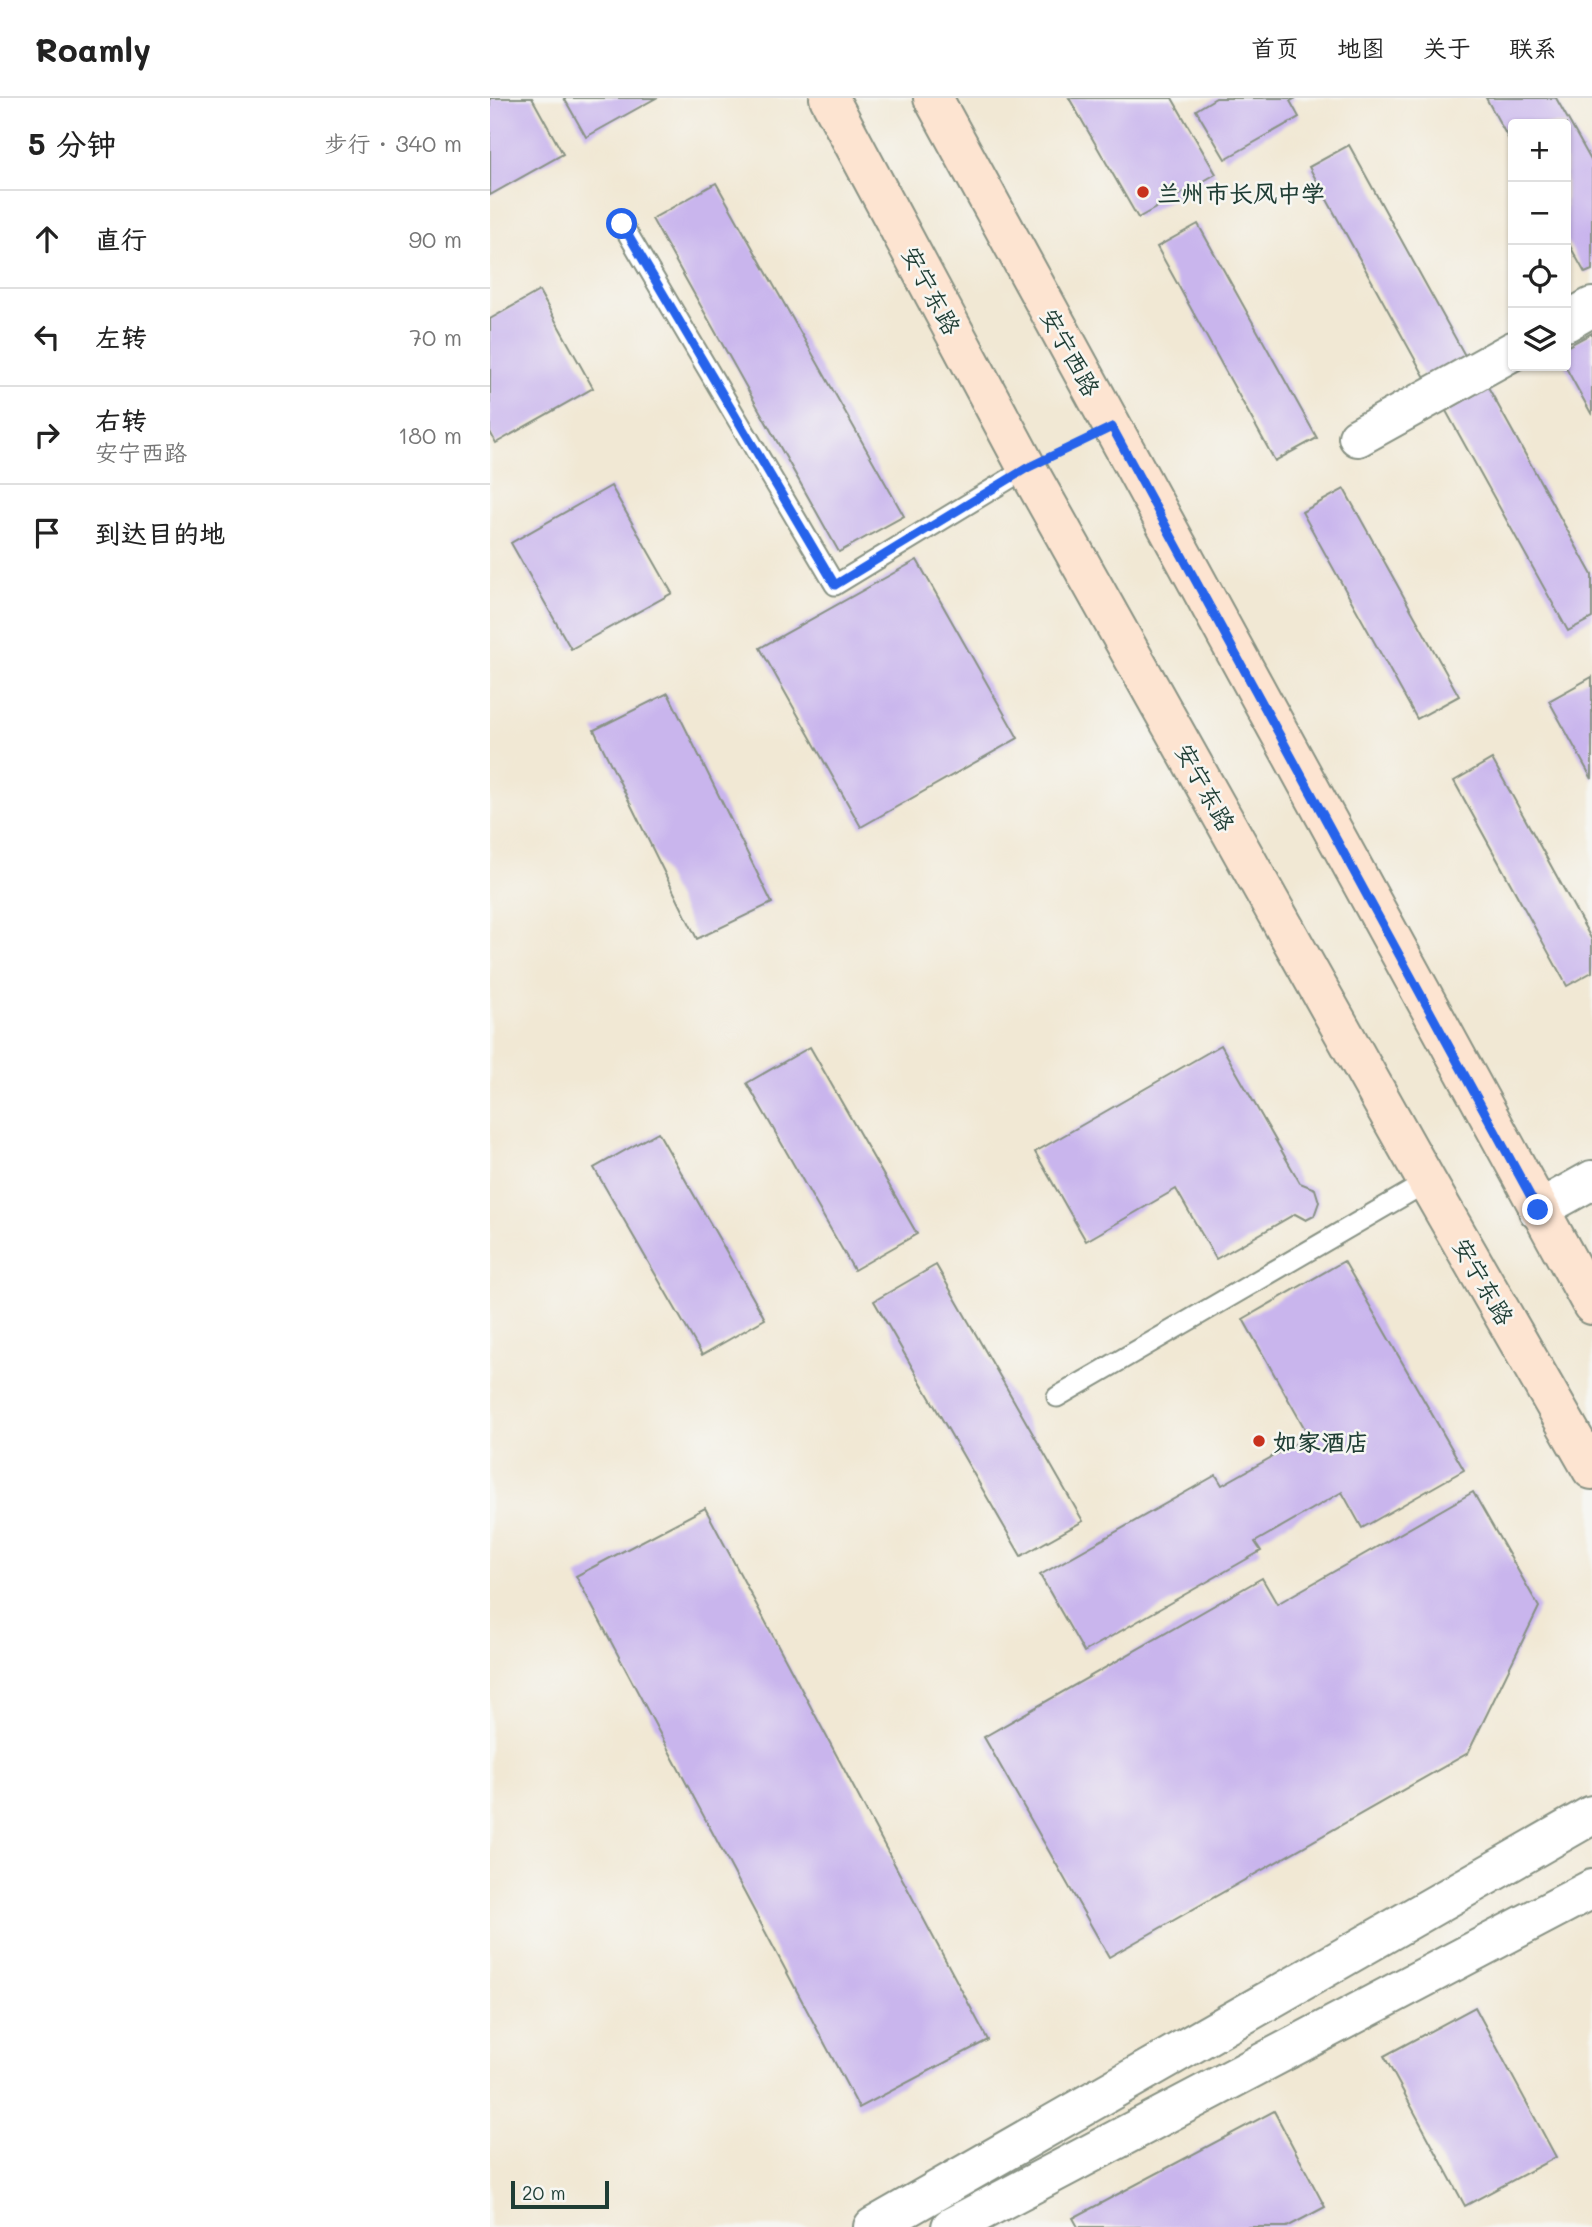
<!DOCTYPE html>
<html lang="zh">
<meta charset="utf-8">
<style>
body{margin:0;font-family:Mali,"LXGW WenKai TC",sans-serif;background:#f6f6f6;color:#222}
.controls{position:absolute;right:21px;top:21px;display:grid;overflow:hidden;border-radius:7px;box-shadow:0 2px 5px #0004}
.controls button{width:63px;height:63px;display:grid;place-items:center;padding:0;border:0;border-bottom:2px solid #e0e0e0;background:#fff;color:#222;font:35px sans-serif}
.scale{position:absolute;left:21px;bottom:18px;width:98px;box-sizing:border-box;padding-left:7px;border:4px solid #1f3d34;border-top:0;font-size:19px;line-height:24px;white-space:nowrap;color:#1f3d34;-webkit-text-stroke:5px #f6f6f2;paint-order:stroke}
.stop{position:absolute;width:21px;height:21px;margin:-16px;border:5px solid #2563eb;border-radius:50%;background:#fff}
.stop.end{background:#2563eb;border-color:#fff;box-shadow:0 2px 7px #0008}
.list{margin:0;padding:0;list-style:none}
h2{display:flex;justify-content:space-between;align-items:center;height:91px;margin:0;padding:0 28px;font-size:30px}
h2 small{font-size:23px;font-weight:400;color:#767676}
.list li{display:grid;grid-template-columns:46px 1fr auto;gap:21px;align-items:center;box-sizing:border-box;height:98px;padding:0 28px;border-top:2px solid #e0e0e0}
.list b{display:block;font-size:26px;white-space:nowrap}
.list p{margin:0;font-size:23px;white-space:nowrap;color:#767676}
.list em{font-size:23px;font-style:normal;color:#767676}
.icon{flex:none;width:38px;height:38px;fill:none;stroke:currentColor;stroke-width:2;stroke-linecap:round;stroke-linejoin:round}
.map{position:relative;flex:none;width:1102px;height:2129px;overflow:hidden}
header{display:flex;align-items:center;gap:42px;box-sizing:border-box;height:98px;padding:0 35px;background:#fff;border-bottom:2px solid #e0e0e0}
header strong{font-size:33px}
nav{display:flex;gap:38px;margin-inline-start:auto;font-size:24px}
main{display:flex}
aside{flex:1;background:#fff}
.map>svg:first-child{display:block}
</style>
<header>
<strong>Roamly</strong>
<nav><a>首页</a><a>地图</a><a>关于</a><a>联系</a></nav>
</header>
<main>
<aside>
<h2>5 分钟<small>步行 · 340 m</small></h2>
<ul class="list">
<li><svg class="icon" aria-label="ahead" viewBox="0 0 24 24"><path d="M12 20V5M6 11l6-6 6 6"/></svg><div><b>直行</b></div><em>90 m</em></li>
<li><svg class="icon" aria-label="left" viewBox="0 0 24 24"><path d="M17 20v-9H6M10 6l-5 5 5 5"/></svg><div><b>左转</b></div><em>70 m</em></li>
<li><svg class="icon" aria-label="right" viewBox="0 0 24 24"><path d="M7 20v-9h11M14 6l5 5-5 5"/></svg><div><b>右转</b><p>安宁西路</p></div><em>180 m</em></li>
<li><svg class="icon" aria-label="arrive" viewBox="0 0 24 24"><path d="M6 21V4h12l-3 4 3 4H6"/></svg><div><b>到达目的地</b></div></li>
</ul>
</aside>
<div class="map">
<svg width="1102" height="2129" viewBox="0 0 1102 2129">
<rect width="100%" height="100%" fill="#f6f6f2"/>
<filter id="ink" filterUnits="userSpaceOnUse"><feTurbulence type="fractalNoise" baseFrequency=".0143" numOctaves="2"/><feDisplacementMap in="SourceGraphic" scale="14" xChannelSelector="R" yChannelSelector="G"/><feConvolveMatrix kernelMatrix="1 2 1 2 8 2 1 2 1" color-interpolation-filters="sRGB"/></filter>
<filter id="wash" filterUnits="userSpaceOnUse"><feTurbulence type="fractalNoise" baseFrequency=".00686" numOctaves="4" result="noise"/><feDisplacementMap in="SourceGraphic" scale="28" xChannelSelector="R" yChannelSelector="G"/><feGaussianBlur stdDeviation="1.57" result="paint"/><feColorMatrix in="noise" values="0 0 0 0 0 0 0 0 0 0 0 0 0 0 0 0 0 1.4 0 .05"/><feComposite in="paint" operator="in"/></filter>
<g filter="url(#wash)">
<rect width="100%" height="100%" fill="#f1e8d4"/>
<g id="blocks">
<!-- building -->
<g fill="#c9b5ed">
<polygon points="0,0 42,0 73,56 0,97"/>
<polygon points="74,0 166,0 96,39"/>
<polygon points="579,0 682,0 726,76 648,120"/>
<polygon points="726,0 806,0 800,3 809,19 735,61 706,12"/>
<polygon points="996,0 1066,0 1102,64 1102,172 1095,175 1076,141 1076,26 1023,26 1023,49"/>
<polygon points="859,47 978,263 938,285 819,69"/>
<polygon points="226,85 414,418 349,454 162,121"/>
<polygon points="708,126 827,340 785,363 667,149"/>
<polygon points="49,193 103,290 6,345 0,334 0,221"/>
<polygon points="1102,235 1102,317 1075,268 1076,249"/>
<polygon points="998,289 1102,477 1102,520 1078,533 956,313"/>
<polygon points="121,388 182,495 81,551 21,445"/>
<polygon points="854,391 969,598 927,621 812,414"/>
<polygon points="427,462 528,640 371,729 270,550"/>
<polygon points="1102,579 1102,681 1059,603"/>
<polygon points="178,595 282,805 207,841 104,632"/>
<polygon points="1002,661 1102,842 1102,874 1077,888 964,683"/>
<polygon points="731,947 810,1085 825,1091 829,1104 824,1118 816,1122 805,1116 726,1161 686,1091 596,1143 545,1054"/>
<polygon points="320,949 427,1136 364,1172 257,985"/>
<polygon points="168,1034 275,1221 212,1257 104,1070"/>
<polygon points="854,1163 974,1372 872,1430 852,1394 765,1444 771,1453 594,1554 550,1477 726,1377 732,1387 819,1338 753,1221"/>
<polygon points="446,1167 593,1423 531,1458 384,1203"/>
<polygon points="983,1394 1049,1509 978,1655 619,1859 494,1639 772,1480 787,1506"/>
<polygon points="215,1410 498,1942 369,2010 86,1478"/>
<polygon points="985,1909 1066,2059 975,2108 894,1958"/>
<polygon points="784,2013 835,2109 797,2129 588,2129 583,2120"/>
</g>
</g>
</g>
<g filter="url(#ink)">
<use href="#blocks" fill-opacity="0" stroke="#889284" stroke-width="2"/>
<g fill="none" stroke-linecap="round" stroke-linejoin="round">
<defs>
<g id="service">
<polyline points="132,126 345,487 537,370"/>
<polyline points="567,1299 937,1084"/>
</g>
<g id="minor">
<polyline points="1076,224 1102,209"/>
<polyline points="868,339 1023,253"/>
<polyline points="1048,1112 1102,1082"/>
</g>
<g id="tertiary">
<polyline points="383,2129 1102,1717"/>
<polyline points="461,2129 1102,1791"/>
</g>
<g id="secondary">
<polyline points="339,0 537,370 937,1084 1102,1372"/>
<polyline points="443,0 1102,1207"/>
</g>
</defs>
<!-- service casing -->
<use href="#service" stroke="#889284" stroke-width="23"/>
<!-- minor casing -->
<use href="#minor" stroke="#889284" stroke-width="42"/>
<!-- tertiary casing -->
<use href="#tertiary" stroke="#889284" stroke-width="42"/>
<!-- secondary casing -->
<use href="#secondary" stroke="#889284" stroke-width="42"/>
<!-- path -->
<polyline stroke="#889284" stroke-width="4.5" stroke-dasharray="5 5" stroke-linecap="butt" points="570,354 590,344"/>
<!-- service -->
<use href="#service" stroke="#fff" stroke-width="19"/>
<!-- minor -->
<use href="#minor" stroke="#fff" stroke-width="38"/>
<!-- tertiary -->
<use href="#tertiary" stroke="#fff" stroke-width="38"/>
<!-- secondary -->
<use href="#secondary" stroke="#fde4d1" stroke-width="38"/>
</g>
</g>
<g fill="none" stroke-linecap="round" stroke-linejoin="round" filter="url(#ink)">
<!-- route -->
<polyline stroke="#2563eb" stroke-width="9" points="132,126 345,487 537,370 622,329 1048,1112"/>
</g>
<!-- markers -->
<g fill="#c8321e" stroke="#f6f6f2" stroke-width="2.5">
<circle cx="653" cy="94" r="7"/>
<circle cx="769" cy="1343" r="7"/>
</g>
<g text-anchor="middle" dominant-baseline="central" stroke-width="5" stroke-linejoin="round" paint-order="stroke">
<!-- poi labels -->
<g font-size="24" font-weight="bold" fill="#1f3d34" stroke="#f6f6f2" text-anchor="start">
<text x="667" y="94">兰州市长风中学</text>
<text x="783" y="1343">如家酒店</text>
</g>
<!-- street labels -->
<g font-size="24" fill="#1f3d34" stroke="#f6f6f2">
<text transform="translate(442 192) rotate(62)">安宁东路</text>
<text transform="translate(581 254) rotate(61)">安宁西路</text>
<text transform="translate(716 689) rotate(61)">安宁东路</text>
<text transform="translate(994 1183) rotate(60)">安宁东路</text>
</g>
</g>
</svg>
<div class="controls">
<button>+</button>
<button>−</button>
<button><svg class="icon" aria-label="locate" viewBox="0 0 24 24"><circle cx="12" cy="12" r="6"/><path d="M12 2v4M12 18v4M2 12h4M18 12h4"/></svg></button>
<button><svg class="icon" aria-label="layers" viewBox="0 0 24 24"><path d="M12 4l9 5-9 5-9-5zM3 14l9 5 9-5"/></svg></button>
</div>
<div class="scale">20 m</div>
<div class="stop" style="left:132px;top:126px"></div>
<div class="stop end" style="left:1048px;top:1112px"></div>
</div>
</main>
